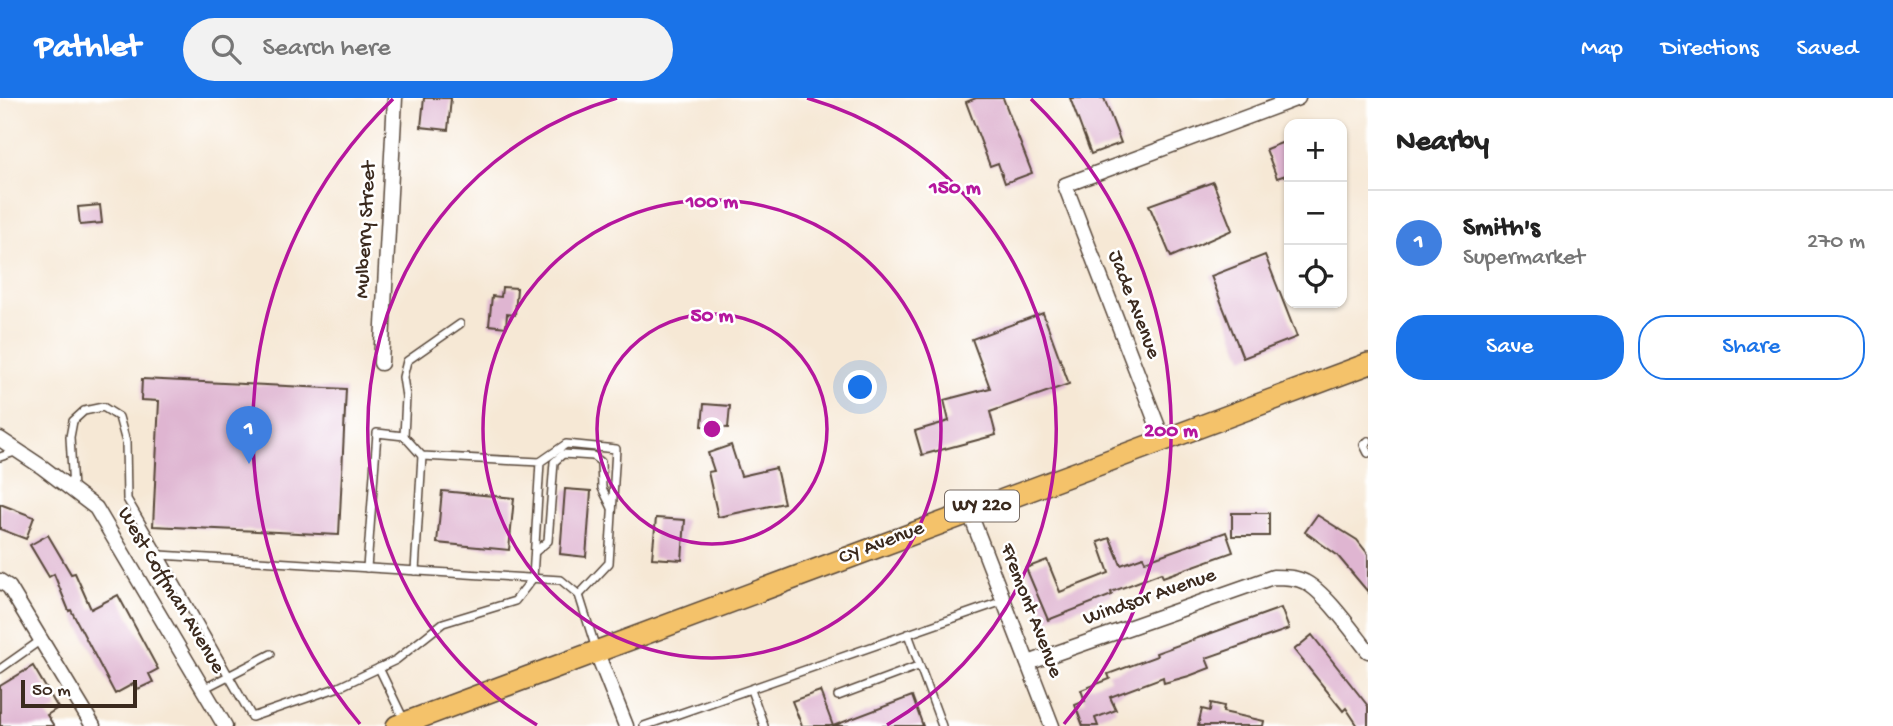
<!DOCTYPE html>
<meta charset="utf-8">
<style>
body{margin:0;font-family:"Gochi Hand",sans-serif;background:#f2f2f2;color:#222}
.controls{position:absolute;right:21px;top:21px;display:grid;overflow:hidden;border-radius:14px;box-shadow:0 2px 5px #0004}
.controls button{width:63px;height:63px;display:grid;place-items:center;padding:0;border:0;border-bottom:2px solid #e0e0e0;background:#fff;color:#222;font:35px sans-serif}
.scale{position:absolute;left:21px;bottom:18px;width:116px;box-sizing:border-box;padding-left:7px;border:4px solid #3b2a1e;border-top:0;font-size:19px;line-height:24px;white-space:nowrap;color:#3b2a1e;-webkit-text-stroke:5px #fff;paint-order:stroke}
.you{position:absolute;left:861px;top:290px;width:24px;height:24px;margin:-18px;border:5px solid #fff;border-radius:50%;background:#1a73e8;box-shadow:0 0 0 10px #1a73e833}
.badge{display:grid;place-items:center;width:46px;height:46px;border-radius:50%;background:#1a73e8;color:#fff;font-size:23px;font-weight:700}
.pin{position:absolute;translate:-50% -58px;filter:drop-shadow(0 2px 4px #0008)}
.pin::after{content:'';position:absolute;top:37px;width:24px;height:21px;background:inherit;clip-path:polygon(0 0,100% 0,50% 100%)}
.list{margin:0;padding:0;list-style:none}
h2{display:flex;justify-content:space-between;align-items:center;height:91px;margin:0;padding:0 28px;font-size:30px}
h2 small{font-size:23px;font-weight:400;color:#767676}
.list li{display:grid;grid-template-columns:46px 1fr auto;gap:21px;align-items:center;box-sizing:border-box;height:105px;padding:0 28px;border-top:2px solid #e0e0e0}
.list b{display:block;font-size:26px;white-space:nowrap}
.list p{margin:0;font-size:23px;white-space:nowrap;color:#767676}
.list em{font-size:23px;font-style:normal;color:#767676}
.actions{display:flex;gap:14px;padding:21px 28px}
.actions a{flex:1;padding:16px 0;border:2px solid #1a73e8;border-radius:28px;text-align:center;font-size:24px;color:#1a73e8}
.actions .main{background:#1a73e8;color:#fff}
.icon{flex:none;width:38px;height:38px;fill:none;stroke:currentColor;stroke-width:2;stroke-linecap:round;stroke-linejoin:round}
.map{position:relative;flex:none;width:1368px;height:628px;overflow:hidden}
header{display:flex;align-items:center;gap:42px;box-sizing:border-box;height:98px;padding:0 35px;background:#1a73e8;color:#fff}
header strong{font-size:33px}
nav{display:flex;gap:38px;margin-inline-start:auto;font-size:24px}
.search{width:490px;height:63px;background:#f2f2f2;display:flex;align-items:center;gap:18px;box-sizing:border-box;padding:0 24px;border-radius:38px;color:#767676;font-size:26px}
main{display:flex}
aside{flex:1;background:#fff}
.map>svg:first-child{display:block}
</style>
<header>
<strong>Pathlet</strong>
<div class="search"><svg class="icon" aria-label="search" viewBox="0 0 24 24"><circle cx="10" cy="10" r="6"/><path d="M15 15l6 6"/></svg>Search here</div>
<nav><a>Map</a><a>Directions</a><a>Saved</a></nav>
</header>
<main>
<div class="map">
<svg width="1368" height="628" viewBox="0 0 1368 628">
<rect width="100%" height="100%" fill="#fff"/>
<filter id="ink" filterUnits="userSpaceOnUse"><feTurbulence type="fractalNoise" baseFrequency=".0143" numOctaves="2"/><feDisplacementMap in="SourceGraphic" scale="14" xChannelSelector="R" yChannelSelector="G"/><feConvolveMatrix kernelMatrix="1 2 1 2 8 2 1 2 1" color-interpolation-filters="sRGB"/></filter>
<filter id="wash" filterUnits="userSpaceOnUse"><feTurbulence type="fractalNoise" baseFrequency=".00686" numOctaves="4" result="noise"/><feDisplacementMap in="SourceGraphic" scale="28" xChannelSelector="R" yChannelSelector="G"/><feGaussianBlur stdDeviation="1.57" result="paint"/><feColorMatrix in="noise" values="0 0 0 0 0 0 0 0 0 0 0 0 0 0 0 0 0 1.4 0 .05"/><feComposite in="paint" operator="in"/></filter>
<g filter="url(#wash)">
<rect width="100%" height="100%" fill="#f6e8d5"/>
<g id="blocks">
<!-- building -->
<g fill="#dfb5d1">
<polygon points="424,0 451,0 448,32 421,29"/>
<polygon points="976,0 1003,0 1032,75 1005,85 998,65 990,68 966,4"/>
<polygon points="1070,0 1104,0 1121,45 1091,56"/>
<polygon points="1289,42 1289,76 1277,80 1266,51"/>
<polygon points="1213,84 1232,132 1171,159 1149,107"/>
<polygon points="100,107 102,125 80,127 78,109"/>
<polygon points="1265,157 1297,239 1243,260 1211,178"/>
<polygon points="502,189 517,190 515,217 507,216 506,229 489,227 492,198 501,199"/>
<polygon points="1043,215 1069,286 990,314 996,337 922,357 915,333 949,323 944,302 990,290 972,241"/>
<polygon points="142,281 346,291 339,437 153,428 159,303 141,302"/>
<polygon points="704,306 730,308 728,330 702,328"/>
<polygon points="731,347 741,378 776,370 784,405 718,419 708,374 714,373 708,355"/>
<polygon points="565,391 591,393 586,459 560,456"/>
<polygon points="442,393 514,400 509,452 437,445"/>
<polygon points="0,406 34,419 26,441 0,431"/>
<rect x="1232" y="415" width="37" height="23"/>
<polygon points="1317,417 1357,442 1368,456 1368,494 1337,457 1305,434"/>
<polygon points="656,420 685,422 682,462 652,460"/>
<polygon points="1226,434 1233,454 1163,479 1161,475 1111,494 1112,497 1048,522 1026,470 1047,462 1060,494 1109,475 1098,444 1110,440 1121,467 1143,459 1145,463"/>
<polygon points="48,437 71,476 75,475 91,511 118,497 158,571 149,576 153,584 138,591 135,585 115,596 71,512 69,513 54,476 49,479 30,447"/>
<polygon points="1281,510 1289,531 1206,560 1210,570 1189,578 1164,585 1163,579 1110,599 1116,612 1095,620 1098,628 1083,628 1075,607 1085,603 1081,592 1110,581 1108,576 1157,558 1156,555"/>
<polygon points="1312,537 1368,608 1368,628 1358,628 1346,610 1343,613 1294,552"/>
<polygon points="33,568 58,610 47,617 54,628 0,628 0,588"/>
<polygon points="820,593 833,628 912,598 923,628 802,628 792,603"/>
<polygon points="1211,605 1224,608 1223,614 1264,623 1263,628 1198,628 1202,611 1210,613"/>
</g>
</g>
</g>
<g filter="url(#ink)">
<use href="#blocks" fill-opacity="0" stroke="#574639" stroke-width="2"/>
<g fill="none" stroke-linecap="round" stroke-linejoin="round">
<defs>
<g id="service">
<polyline points="404,338 406,299 403,279 407,263 460,226"/>
<polyline points="1368,343 1364,347 1368,355"/>
<polyline points="0,359 18,353"/>
<polyline points="540,364 566,346 616,351 609,465 579,497"/>
<polyline points="73,391 70,339 73,323 84,313 103,309 119,319 126,344 127,401 160,457 561,482 579,497 596,551"/>
<polyline points="535,454 548,443 554,364 563,356 593,358 601,364 602,390 612,410"/>
<polyline points="160,457 252,619 339,589 396,562 443,525 515,503 533,480 540,364 422,358 404,338 377,335 367,470"/>
<polyline points="415,473 422,358"/>
<polyline points="908,536 942,628"/>
<polyline points="379,570 405,624"/>
<polyline points="0,571 41,542"/>
<polyline points="203,591 271,556"/>
<polyline points="751,592 764,628"/>
<polyline points="838,598 918,568"/>
<polyline points="644,628 1003,503"/>
</g>
<g id="minor">
<polyline points="381,265 395,0"/>
<polyline points="0,341 42,369 96,410 225,628"/>
<polyline points="1163,342 1065,87 1298,0"/>
<polyline points="969,413 1052,628"/>
<polyline points="0,483 9,489 93,628"/>
<polyline points="597,555 626,628"/>
<path d="M1028,565l245,-86c11,0 23,0 32,5 20,10 48,50 63,69"/>
</g>
<polyline id="primary" points="397,628 1368,266"/>
</defs>
<!-- service casing -->
<use href="#service" stroke="#574639" stroke-width="10"/>
<!-- minor casing -->
<use href="#minor" stroke="#574639" stroke-width="17"/>
<!-- primary casing -->
<use href="#primary" stroke="#574639" stroke-width="24"/>
<!-- service -->
<use href="#service" stroke="#fff" stroke-width="7"/>
<!-- minor -->
<use href="#minor" stroke="#fff" stroke-width="14"/>
<!-- primary -->
<use href="#primary" stroke="#f4c26a" stroke-width="21"/>
</g>
</g>
<!-- distance rings -->
<g fill="none" stroke="#b5179e" stroke-width="3.5">
<circle cx="712" cy="331" r="115"/>
<circle cx="712" cy="331" r="229"/>
<path d="M537 627A344 344 0 0 1 617 0M807 0A344 344 0 0 1 887 627"/>
<path d="M360 626A459 459 0 0 1 393 1M1031 1A459 459 0 0 1 1064 626"/>
</g>
<g text-anchor="middle" dominant-baseline="central" stroke-width="5" stroke-linejoin="round" paint-order="stroke">
<!-- shield labels -->
<rect fill="#fff" stroke="#766a62" stroke-width="2" x="945" y="392.5" width="74" height="31" rx="5"/>
<g font-size="19" font-weight="bold" fill="#3b2a1e">
<text x="982" y="408">WY 220</text>
</g>
<!-- street labels -->
<g font-size="21" fill="#3b2a1e" stroke="#fff">
<text transform="translate(367 132) rotate(-87)">Mulberry Street</text>
<text transform="translate(1133 207) rotate(69)">Jade Avenue</text>
<text transform="translate(882 446) rotate(-21)">CY Avenue</text>
<text transform="translate(170 493) rotate(59)">West Coffman Avenue</text>
<text transform="translate(1150 500) rotate(-19)">Windsor Avenue</text>
<text transform="translate(1030 513) rotate(69)">Fremont Avenue</text>
</g>
</g>
<circle cx="712" cy="331" r="10" fill="#b5179e" stroke="#fff" stroke-width="3.5"/>
<g font-size="21" text-anchor="middle" font-weight="bold" fill="#b5179e" stroke="#fff" stroke-width="5" stroke-linejoin="round" paint-order="stroke">
<text x="955" y="95">150 m</text>
<text x="712" y="109">100 m</text>
<text x="712" y="223">50 m</text>
<text x="1171" y="338">200 m</text>
</g>
</svg>
<div class="controls">
<button>+</button>
<button>−</button>
<button><svg class="icon" aria-label="locate" viewBox="0 0 24 24"><circle cx="12" cy="12" r="6"/><path d="M12 2v4M12 18v4M2 12h4M18 12h4"/></svg></button>
</div>
<div class="scale">50 m</div>
<div class="you"></div>
<div class="pin badge" style="left:249px;top:366px;background:#3f7fe0">1</div>
</div>
<aside>
<h2>Nearby<small></small></h2>
<ul class="list">
<li><span class="badge" style="background:#3f7fe0">1</span><div><b>Smith's</b><p>Supermarket</p></div><em>270 m</em></li>
</ul>
<div class="actions"><a class="main">Save</a><a>Share</a></div>
</aside>
</main>
